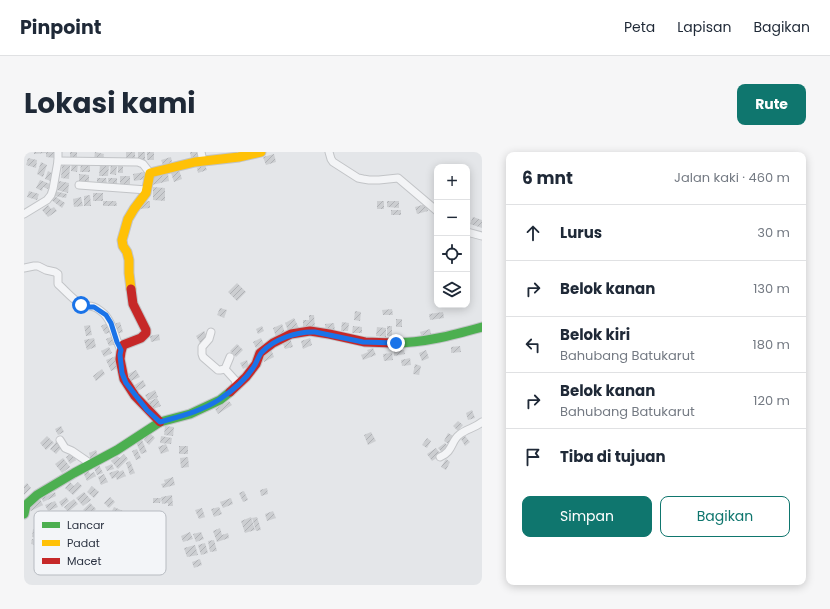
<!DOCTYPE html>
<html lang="id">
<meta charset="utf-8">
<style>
body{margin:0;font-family:Poppins,sans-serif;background:#f6f6f7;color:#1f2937}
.controls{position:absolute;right:12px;top:12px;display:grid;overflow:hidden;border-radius:8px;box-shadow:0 2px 10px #0003}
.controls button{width:36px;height:36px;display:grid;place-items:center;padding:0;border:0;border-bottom:1px solid #e0e1e3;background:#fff;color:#1f2937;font:20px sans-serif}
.stop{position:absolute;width:12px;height:12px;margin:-9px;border:3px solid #1a73e8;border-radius:50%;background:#fff}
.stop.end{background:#1a73e8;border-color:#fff;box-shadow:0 1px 4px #0008}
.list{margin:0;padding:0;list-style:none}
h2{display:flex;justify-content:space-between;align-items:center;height:52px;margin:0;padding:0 16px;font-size:17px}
h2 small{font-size:13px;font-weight:400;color:#747a83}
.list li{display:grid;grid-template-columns:26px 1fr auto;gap:12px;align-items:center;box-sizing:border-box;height:56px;padding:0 16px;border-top:1px solid #e0e1e3}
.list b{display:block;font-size:15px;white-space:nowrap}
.list p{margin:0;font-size:13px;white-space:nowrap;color:#747a83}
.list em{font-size:13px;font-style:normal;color:#747a83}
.actions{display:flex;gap:8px;padding:12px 16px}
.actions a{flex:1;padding:9px 0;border:1px solid #0f766e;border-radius:8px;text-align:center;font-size:14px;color:#0f766e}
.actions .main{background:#0f766e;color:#fff}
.icon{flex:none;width:22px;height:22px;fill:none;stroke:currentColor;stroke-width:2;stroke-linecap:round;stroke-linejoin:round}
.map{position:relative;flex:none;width:458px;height:433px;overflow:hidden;border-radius:8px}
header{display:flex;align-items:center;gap:24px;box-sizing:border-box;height:56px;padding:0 20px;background:#fff;border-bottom:1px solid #e0e1e3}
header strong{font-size:19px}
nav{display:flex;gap:22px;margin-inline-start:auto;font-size:14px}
.intro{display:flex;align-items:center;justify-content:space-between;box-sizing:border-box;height:96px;padding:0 24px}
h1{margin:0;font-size:28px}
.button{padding:10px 18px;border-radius:8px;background:#0f766e;color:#fff;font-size:14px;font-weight:700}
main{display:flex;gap:24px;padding:0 24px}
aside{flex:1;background:#fff;border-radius:8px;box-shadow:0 2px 10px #0003}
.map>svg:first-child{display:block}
</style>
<header>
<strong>Pinpoint</strong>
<nav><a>Peta</a><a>Lapisan</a><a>Bagikan</a></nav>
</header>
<div class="intro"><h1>Lokasi kami</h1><a class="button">Rute</a></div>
<main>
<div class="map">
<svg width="458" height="433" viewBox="0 0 458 433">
<defs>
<pattern id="building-hatch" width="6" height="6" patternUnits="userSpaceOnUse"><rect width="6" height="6" fill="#ccced1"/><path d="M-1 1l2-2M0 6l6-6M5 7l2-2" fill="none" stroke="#afb1b5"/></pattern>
</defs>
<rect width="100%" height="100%" fill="#e4e6e9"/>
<!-- building -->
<g fill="url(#building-hatch)">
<polygon points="10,0 31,0 31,6 22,5 22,1 10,2"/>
<rect x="46" y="0" width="7" height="6"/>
<polygon points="71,0 80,2 78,10 70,8"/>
<rect x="102" y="0" width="9" height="6"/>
<rect x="114" y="0" width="7" height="8"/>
<rect x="123" y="0" width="7" height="8"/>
<polygon points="166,0 176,0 177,5 167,6"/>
<polygon points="250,2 252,10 242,13 239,5"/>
<polygon points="147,5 148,10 139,13 137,8"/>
<polygon points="4,6 13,8 12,16 2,13"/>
<polygon points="17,10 23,13 19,25 13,22"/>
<polygon points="48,11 54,12 53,20 47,19"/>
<polygon points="57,12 66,13 66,20 56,20"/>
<polygon points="87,12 93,13 92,23 86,22"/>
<polygon points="38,13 46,14 45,27 37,26"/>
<polygon points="76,13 85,13 84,24 75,24"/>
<rect x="94" y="13" width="5" height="8"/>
<polygon points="181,13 183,18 174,21 173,16"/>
<polygon points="155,18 158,27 150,30 147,21"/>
<polygon points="24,19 30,22 27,29 21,27"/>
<polygon points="120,20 122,27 110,29 109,22"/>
<polygon points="55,22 65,23 65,29 55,29"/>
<polygon points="144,22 145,29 128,33 127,26"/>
<rect x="96" y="24" width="10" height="8"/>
<polygon points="73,26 82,26 83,32 73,32"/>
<polygon points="84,26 93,26 93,34 85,34"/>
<polygon points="16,28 26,32 24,37 19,35 18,39 12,36"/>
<polygon points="35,29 45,31 44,41 33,38"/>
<polygon points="129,35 141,36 141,49 129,48"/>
<polygon points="5,39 15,42 13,48 3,45"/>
<polygon points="31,39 43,42 42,46 30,44"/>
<rect x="69" y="41" width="10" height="8"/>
<polygon points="29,43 41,51 38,56 26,47"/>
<polygon points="66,43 67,54 60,54 60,44"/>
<polygon points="57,45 59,54 50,55 49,47"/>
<polygon points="79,49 92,49 93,54 79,54"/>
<polygon points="126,49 126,56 116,57 115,50"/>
<rect x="353" y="49" width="7" height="8"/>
<polygon points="363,49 375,49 375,56 363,55"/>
<polygon points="402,52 404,59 393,62 391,55"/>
<polygon points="24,53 27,57 30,55 33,59 24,65 18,58"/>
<rect x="367" y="58" width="10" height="5"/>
<polygon points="449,65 458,68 458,76 446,72"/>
<polygon points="213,131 222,140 213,149 204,140"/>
<polygon points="196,156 203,158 200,166 193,163"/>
<polygon points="368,157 369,163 359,163 358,158"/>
<polygon points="331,159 337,160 336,169 330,168"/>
<polygon points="419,160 420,166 406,168 405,162"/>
<polygon points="285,163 290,163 291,176 279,176 279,168 285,168"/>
<polygon points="270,166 275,176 265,181 261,171"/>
<rect x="372" y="167" width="6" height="8"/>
<polygon points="96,170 99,180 93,182 90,172"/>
<polygon points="318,170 325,171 324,179 317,179"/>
<polygon points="83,171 87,180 81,182 77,174"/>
<polygon points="310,171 311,180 302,181 301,172"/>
<polygon points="258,172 261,181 252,185 249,176"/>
<polygon points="66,173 68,183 62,184 60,174"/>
<polygon points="238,174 240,179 234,182 232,177"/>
<polygon points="329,174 338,175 338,181 328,181"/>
<rect x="363" y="174" width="5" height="10"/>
<polygon points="353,175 362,176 362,185 352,184"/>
<polygon points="406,177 407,182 398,186 396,180"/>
<polygon points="180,179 184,186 176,191 172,184"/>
<polygon points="135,182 136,188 127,190 126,184"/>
<polygon points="89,184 92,192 85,194 82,187"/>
<polygon points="70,186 72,195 63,198 60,188"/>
<polygon points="237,186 240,192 232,196 229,190"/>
<polygon points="266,186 269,195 261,197 259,192 262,191 262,187"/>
<polygon points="286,186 288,193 279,197 277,189"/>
<polygon points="213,192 219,198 212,205 206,199"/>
<polygon points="436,194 437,200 427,201 427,195"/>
<polygon points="85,195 88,201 80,205 77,199"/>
<polygon points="349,196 352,203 339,208 337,203 344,200 343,198"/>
<polygon points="247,197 250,205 240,210 238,204"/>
<polygon points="380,198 381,202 370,204 370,199"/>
<polygon points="402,198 405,206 398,209 395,201"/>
<polygon points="368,201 369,208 360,209 359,202"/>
<polygon points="92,204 97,215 87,219 82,208"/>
<polygon points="386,206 387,213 378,214 377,208"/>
<polygon points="223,208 225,214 219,217 216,211"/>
<polygon points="391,212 397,214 395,223 389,222"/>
<polygon points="78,217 81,222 72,229 69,224"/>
<polygon points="112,218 116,225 107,229 104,222"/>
<polygon points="119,228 122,234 112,240 109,234"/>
<polygon points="131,238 134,245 124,249 121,243"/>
<polygon points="133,246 137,254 127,258 124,250"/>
<polygon points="205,249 208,253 194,262 191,257"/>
<polygon points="448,258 451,266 444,268 442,261"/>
<polygon points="434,269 439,273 434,279 429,274"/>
<polygon points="37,274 40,280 34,283 31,277"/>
<polygon points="141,274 150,275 149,284 140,283"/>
<polygon points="347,280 352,289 344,293 340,283"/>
<polygon points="126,281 131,286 125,293 120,288"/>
<polygon points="424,281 431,285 426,293 420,289"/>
<polygon points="23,284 30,291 22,298 16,291"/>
<polygon points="137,284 148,286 147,292 136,291"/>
<polygon points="441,284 446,290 441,294 437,287"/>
<polygon points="403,286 407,289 403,296 398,293"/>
<polygon points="118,288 123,300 117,302 112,290"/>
<polygon points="32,290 38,295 32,302 26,297"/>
<polygon points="421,291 426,296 419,302 414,296"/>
<polygon points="142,292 145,299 137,302 134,295"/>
<rect x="155" y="294" width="9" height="8"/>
<polygon points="412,296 417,303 408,309 403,302"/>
<polygon points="113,297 117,306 112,308 108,299"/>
<polygon points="72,298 75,307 67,309 65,301"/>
<polygon points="48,301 52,308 46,312 42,305"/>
<polygon points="100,302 104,307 94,317 87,309 93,304 96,306"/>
<polygon points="164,305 165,315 157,316 156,306"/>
<polygon points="39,306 46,315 38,321 31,312"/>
<polygon points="422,307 426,310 422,318 417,315"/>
<polygon points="106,309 111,321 106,323 102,311"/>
<polygon points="88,312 90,317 83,319 81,315"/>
<polygon points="75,313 79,321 73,323 70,316"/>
<polygon points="64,318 66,322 70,320 72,324 63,329 59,320"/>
<polygon points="94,318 95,320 99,318 102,324 93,328 92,325 88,327 85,321"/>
<polygon points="80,322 84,330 77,333 74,325"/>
<polygon points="149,325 151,333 139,336 137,332 141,331 140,328"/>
<polygon points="46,330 50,334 54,330 58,334 49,343 41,336"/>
<polygon points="3,331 7,336 0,343 0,334"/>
<polygon points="68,334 75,340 70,346 63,340"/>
<polygon points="243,336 244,342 237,344 236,338"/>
<polygon points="220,339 224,348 219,350 215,341"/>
<polygon points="31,340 32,344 19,350 18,346"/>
<polygon points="60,340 67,348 59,354 52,346"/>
<polygon points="148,343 149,354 144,354 144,351 138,352 137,345"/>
<polygon points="42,345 45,349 38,355 35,350"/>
<polygon points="86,345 91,350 85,356 80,351"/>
<polygon points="129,346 137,346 136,351 129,351"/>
<polygon points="207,346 209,352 199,356 196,350"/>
<polygon points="16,347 19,353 7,359 4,353"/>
<polygon points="50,347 54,352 44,360 40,355"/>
<polygon points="31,349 34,355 24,359 21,353"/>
<polygon points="66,351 72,357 65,364 59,358"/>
<polygon points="90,355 99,359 93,369 85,365"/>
<polygon points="195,355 198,362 190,365 187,357"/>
<polygon points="178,356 181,365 175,367 171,358"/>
<polygon points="249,359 252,366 243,369 241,362"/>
<polygon points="227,365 231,378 221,381 217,369"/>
<polygon points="233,365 237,378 232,379 228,366"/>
<polygon points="196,376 198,383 204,381 205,386 193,390 189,379"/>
<polygon points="9,377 15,378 15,386 8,385"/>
<polygon points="166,380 169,387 159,390 157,384"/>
<polygon points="177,380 180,387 172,390 169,382"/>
<polygon points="8,387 16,389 15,394 7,392"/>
<polygon points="190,388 193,399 186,400 184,389"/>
<polygon points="181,391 184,401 177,403 174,393"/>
<polygon points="171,393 174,403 163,405 160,396"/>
<polygon points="176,407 178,413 170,416 168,410"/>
</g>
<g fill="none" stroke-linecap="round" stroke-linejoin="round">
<defs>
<g id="street">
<polyline points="177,0 179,9"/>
<polyline points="305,0 307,7 309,10 334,26 339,27 345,28 355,28 374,26 413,59"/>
<polyline points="34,9 114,10 119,12 126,21"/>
<polyline points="55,33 123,38"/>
<polyline points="0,62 23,48 27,43 29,37 34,9 34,0"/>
<polyline points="443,80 458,84"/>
<path d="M0,116l10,-2h4l8,4 9,2 3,2v10c8,7 14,15 24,21 4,2 7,0 12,2 3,1 10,6 12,9 8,10 9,23 15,34"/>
<polyline points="187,180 185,187 178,195 178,202 179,205 194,218 196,218 201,217"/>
<polyline points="206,205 201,217 211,228 213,234"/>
<polyline points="36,288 41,296 48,299 67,312"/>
<path d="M416,305c13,-5 11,-16 19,-22 7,-6 16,-7 23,-13"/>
</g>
<g id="fast">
<path d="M369,191c31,0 60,-8 89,-16"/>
<polyline points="0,362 2,353 13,343 50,321 93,298 136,270 166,262 196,248 206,240"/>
</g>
<polyline id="slow" points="107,137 105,121 105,108 103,100 99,94 98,88 104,67 110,57 122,41 126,21 171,10 215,5 237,0"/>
<g id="jam">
<polyline points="107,137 109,152 122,178 122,181 117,186 99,193 97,200 96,207 100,227 111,244 136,270"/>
<polyline points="206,240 222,225 232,212 236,201 249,191 267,182 286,179 305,182 341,190 369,191"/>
</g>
</defs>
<!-- street casing -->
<use href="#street" stroke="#c2c4c7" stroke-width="9"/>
<!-- fast casing -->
<use href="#fast" stroke="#c2c4c7" stroke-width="11"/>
<!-- slow casing -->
<use href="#slow" stroke="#c2c4c7" stroke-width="11"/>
<!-- jam casing -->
<use href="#jam" stroke="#c2c4c7" stroke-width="11"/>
<!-- street -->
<use href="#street" stroke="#f3f4f6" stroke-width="7"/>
<!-- fast -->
<use href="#fast" stroke="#4caf50" stroke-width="9"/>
<!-- slow -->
<use href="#slow" stroke="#ffc107" stroke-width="9"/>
<!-- jam -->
<use href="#jam" stroke="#c62828" stroke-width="9"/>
</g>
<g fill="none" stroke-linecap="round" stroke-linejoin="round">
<!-- route -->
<path stroke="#1a73e8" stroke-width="5" d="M57,153l4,2h9l12,8 5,8 6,19 4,8 -1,5 2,18 4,10 21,27 13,12c21,-6 42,-11 60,-23 12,-8 25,-19 33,-31 4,-5 5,-12 9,-16 12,-13 36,-21 53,-20l48,10 33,1"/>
</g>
<!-- legend -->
<rect x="10" y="359" width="132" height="64" rx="6" fill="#f3f5f8" stroke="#b7bbc1" stroke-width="1"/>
<rect x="18" y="370" width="18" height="6" fill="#4caf50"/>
<rect x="18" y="388" width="18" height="6" fill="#ffc107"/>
<rect x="18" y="406" width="18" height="6" fill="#c62828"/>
<g font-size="11" fill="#2c3342">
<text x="43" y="377">Lancar</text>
<text x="43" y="395">Padat</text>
<text x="43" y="413">Macet</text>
</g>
</svg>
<div class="controls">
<button>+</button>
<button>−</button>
<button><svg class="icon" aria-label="locate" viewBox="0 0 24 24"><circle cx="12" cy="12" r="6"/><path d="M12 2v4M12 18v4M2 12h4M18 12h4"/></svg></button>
<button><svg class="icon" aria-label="layers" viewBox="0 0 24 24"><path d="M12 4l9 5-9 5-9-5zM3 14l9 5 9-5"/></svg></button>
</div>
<div class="stop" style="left:57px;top:153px"></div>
<div class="stop end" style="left:372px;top:191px"></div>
</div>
<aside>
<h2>6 mnt<small>Jalan kaki · 460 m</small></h2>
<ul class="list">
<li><svg class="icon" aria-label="ahead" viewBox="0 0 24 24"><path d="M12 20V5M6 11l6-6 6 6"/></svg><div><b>Lurus</b></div><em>30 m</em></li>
<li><svg class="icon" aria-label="right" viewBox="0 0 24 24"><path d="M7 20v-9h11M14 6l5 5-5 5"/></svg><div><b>Belok kanan</b></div><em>130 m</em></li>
<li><svg class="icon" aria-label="left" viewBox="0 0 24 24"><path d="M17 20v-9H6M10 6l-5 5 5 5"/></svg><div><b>Belok kiri</b><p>Bahubang Batukarut</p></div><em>180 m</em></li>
<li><svg class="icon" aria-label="right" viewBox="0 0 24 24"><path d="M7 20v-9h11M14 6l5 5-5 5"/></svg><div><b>Belok kanan</b><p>Bahubang Batukarut</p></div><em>120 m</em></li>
<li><svg class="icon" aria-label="arrive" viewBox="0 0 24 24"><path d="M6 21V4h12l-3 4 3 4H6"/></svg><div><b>Tiba di tujuan</b></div></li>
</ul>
<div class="actions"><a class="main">Simpan</a><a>Bagikan</a></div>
</aside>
</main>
